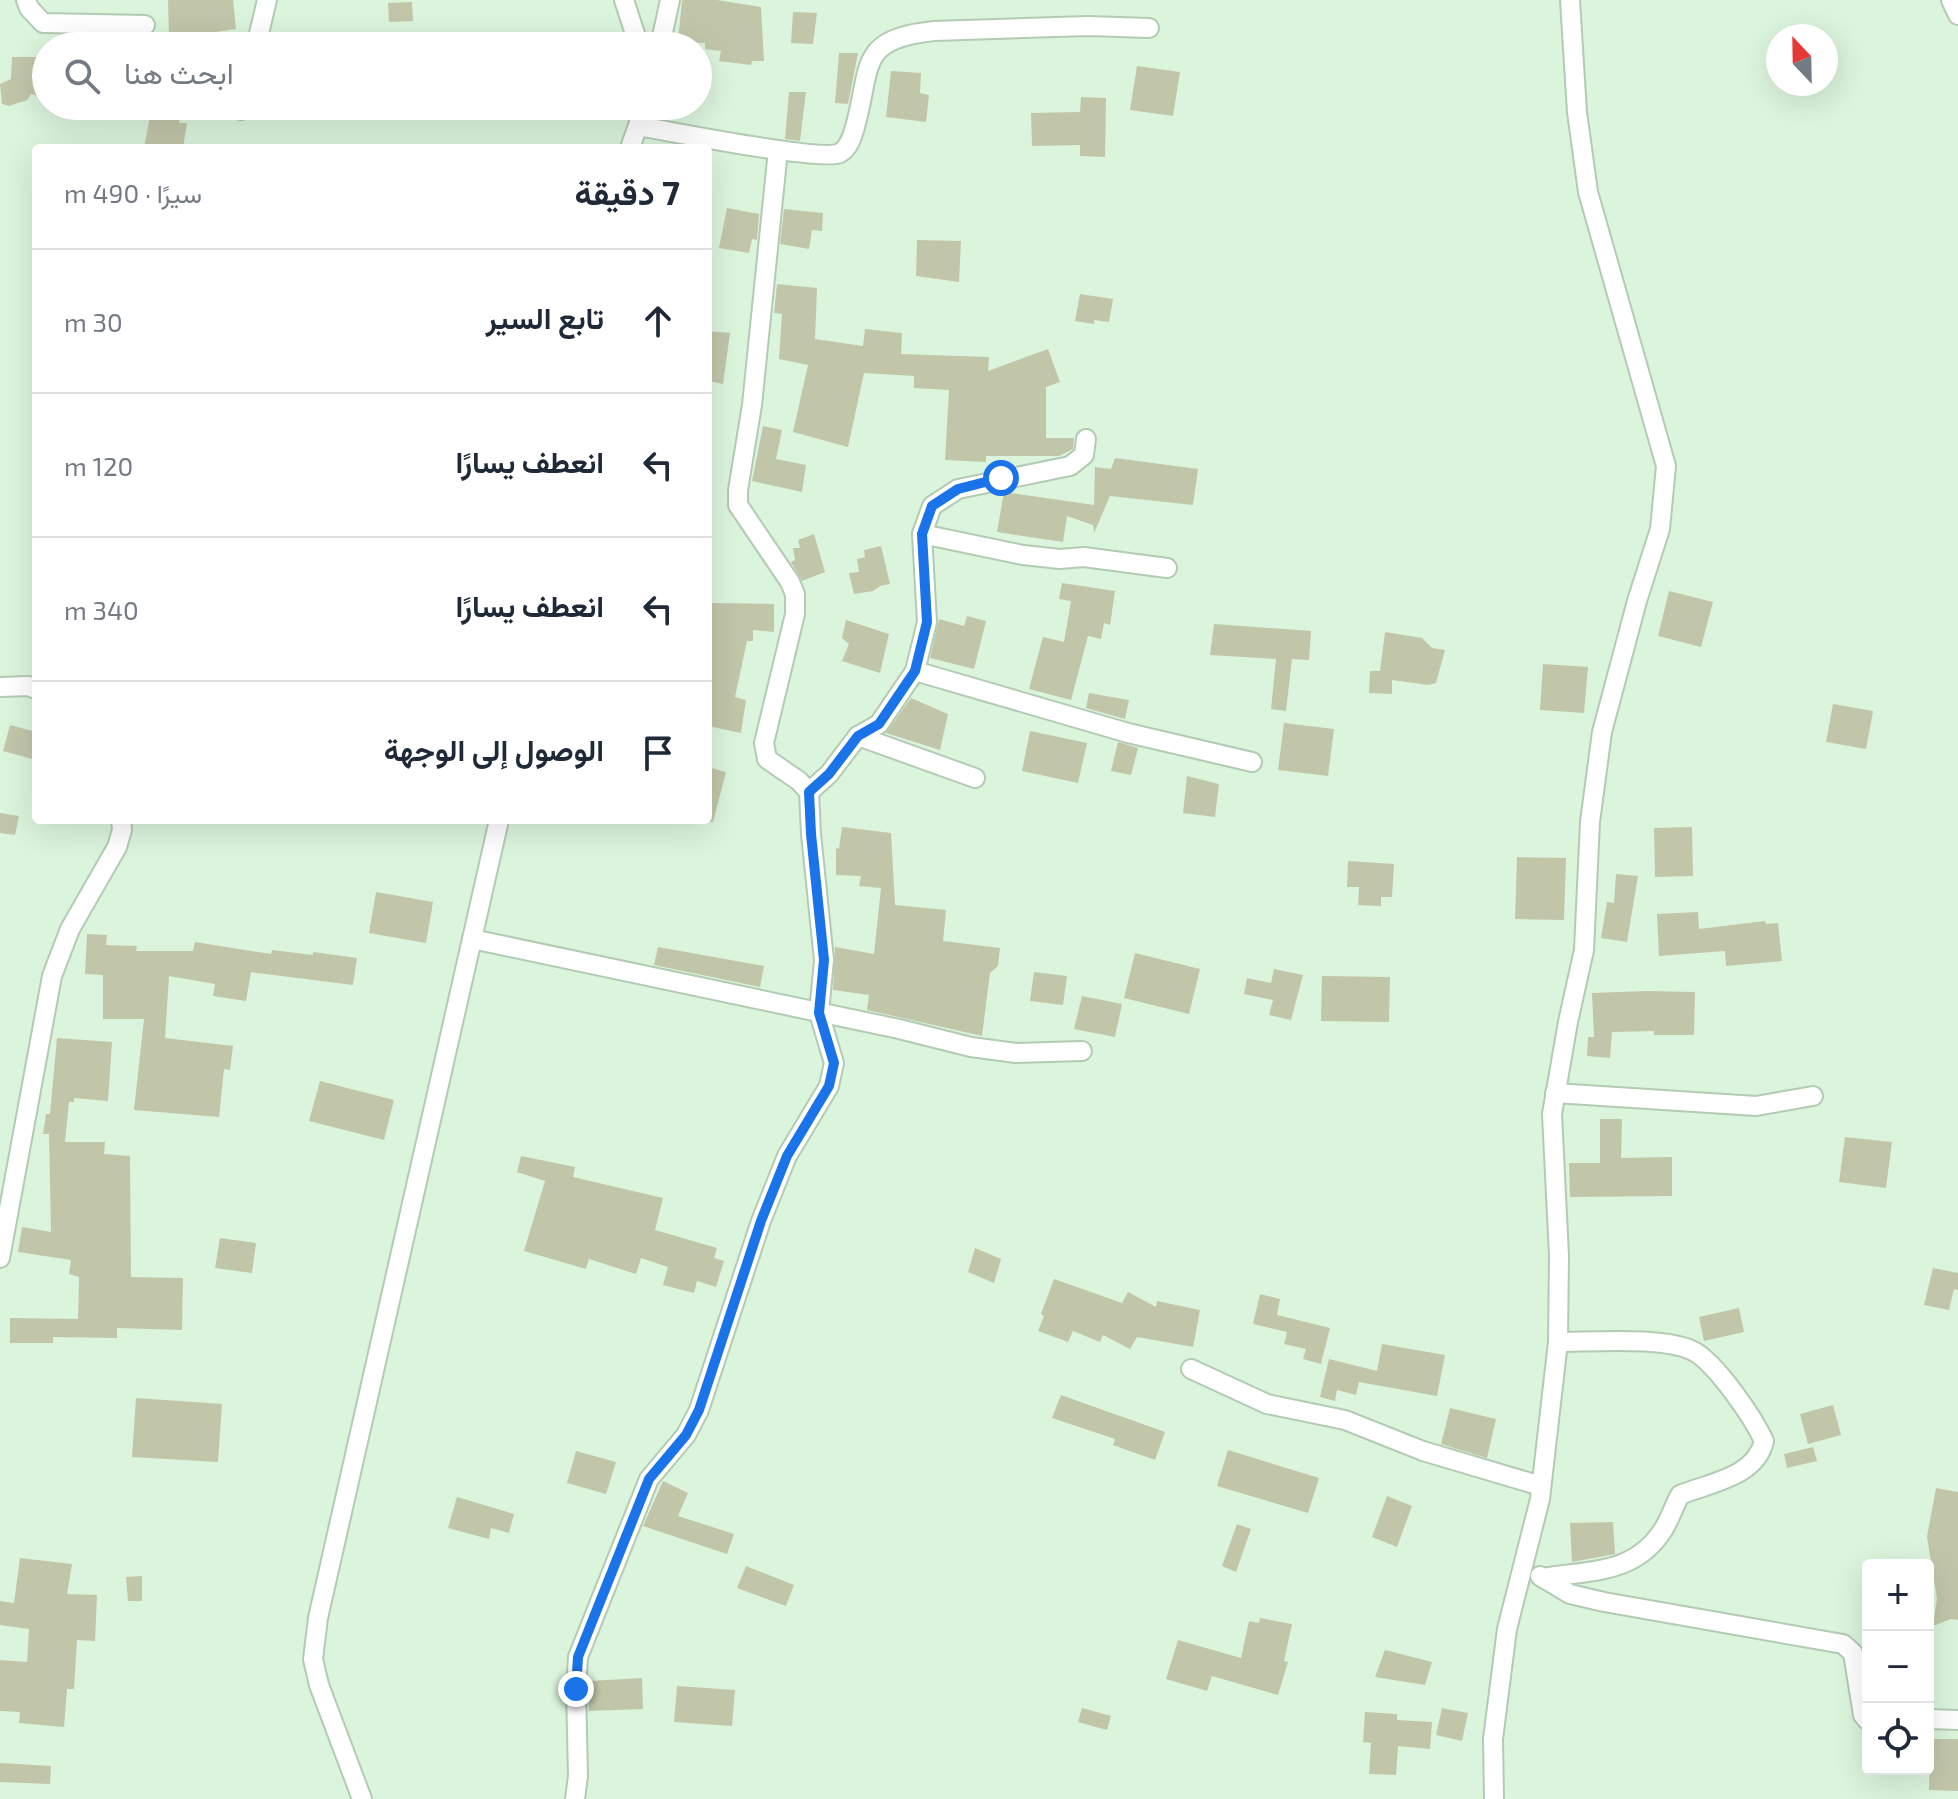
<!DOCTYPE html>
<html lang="ar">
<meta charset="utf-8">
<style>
body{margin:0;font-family:"Exo 2",Vazirmatn,sans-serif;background:#f6f6f7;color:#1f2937;direction:rtl}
.controls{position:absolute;right:24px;bottom:24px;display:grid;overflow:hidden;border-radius:8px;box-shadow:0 8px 32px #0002}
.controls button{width:72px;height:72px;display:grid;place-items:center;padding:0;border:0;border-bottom:2px solid #e0e1e3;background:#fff;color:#1f2937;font:40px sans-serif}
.compass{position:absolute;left:1766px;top:24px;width:72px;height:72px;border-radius:50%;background:#fff;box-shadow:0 8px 32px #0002;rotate:338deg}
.stop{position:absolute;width:24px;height:24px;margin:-18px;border:6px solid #1a73e8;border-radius:50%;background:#fff}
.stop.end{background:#1a73e8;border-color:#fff;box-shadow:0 2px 8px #0008}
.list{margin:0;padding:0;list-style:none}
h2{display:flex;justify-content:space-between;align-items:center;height:104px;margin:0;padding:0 32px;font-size:34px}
h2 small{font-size:26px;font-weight:400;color:#747a83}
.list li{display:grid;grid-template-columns:52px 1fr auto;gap:24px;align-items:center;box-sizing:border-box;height:144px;padding:0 32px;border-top:2px solid #e0e1e3}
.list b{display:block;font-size:30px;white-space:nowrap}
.list em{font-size:26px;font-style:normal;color:#747a83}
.icon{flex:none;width:44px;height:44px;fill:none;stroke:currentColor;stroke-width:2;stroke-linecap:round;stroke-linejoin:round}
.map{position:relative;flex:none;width:1958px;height:1799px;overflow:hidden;direction:ltr}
.search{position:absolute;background:#fff;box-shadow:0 8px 32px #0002;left:32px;top:32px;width:680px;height:88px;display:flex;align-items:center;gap:20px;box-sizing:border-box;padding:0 28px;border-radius:44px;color:#747a83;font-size:30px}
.panel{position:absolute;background:#fff;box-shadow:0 8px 32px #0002;left:32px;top:144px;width:680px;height:680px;border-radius:8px;direction:rtl}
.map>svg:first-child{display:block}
</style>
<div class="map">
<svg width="1958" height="1799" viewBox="0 0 1958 1799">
<rect width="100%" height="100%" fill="#dbf4dc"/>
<!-- building -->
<g fill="#c2c6a9">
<polygon points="168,0 233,0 236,29 169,39"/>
<polygon points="682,0 717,0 761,7 764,61 752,61 751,65 719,61 721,51 705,49 705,43 678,42"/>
<polygon points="412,2 413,21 389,22 388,3"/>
<polygon points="793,12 817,13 813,44 791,43"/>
<polygon points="839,53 858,53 848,104 835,103"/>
<polygon points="12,57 45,57 45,98 31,94 27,100 9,106 2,104 0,84 11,79"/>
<polygon points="1137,66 1180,72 1173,116 1130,110"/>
<polygon points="891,71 921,73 920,93 929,95 926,122 886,117"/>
<polygon points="789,92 806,92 800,141 785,139"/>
<polygon points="1081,97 1106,98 1105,157 1080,156 1080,145 1032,146 1031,113 1080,112"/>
<polygon points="152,106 182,106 179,123 187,123 183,148 144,148"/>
<polygon points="727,208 759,214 757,240 752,239 749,253 719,248"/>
<polygon points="784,209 823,213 822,231 812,230 809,249 780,244"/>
<polygon points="917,240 961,241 959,282 916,276"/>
<polygon points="777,284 817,288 815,339 863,346 865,329 902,333 901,354 989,357 988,371 1048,349 1060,382 1046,387 1046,438 1074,438 1073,449 1059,456 986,456 986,462 945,460 949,390 914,388 914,376 864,373 848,447 793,432 808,365 779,359 782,314 774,313"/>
<polygon points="1080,294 1113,299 1109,322 1094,320 1094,324 1075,321"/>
<polygon points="708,331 730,333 723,384 708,381"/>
<polygon points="763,426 782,430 776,459 806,465 802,492 752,481"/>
<polygon points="1115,458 1198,469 1193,505 1110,496 1094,533 1093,525 1067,516 1063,542 997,532 1004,492 1094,505 1095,467 1111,469"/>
<polygon points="814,534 825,572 802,581 791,562 795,560 793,548 800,548 798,540"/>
<polygon points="881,546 890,584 880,586 873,591 854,594 849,573 859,572 857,559 865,557 864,550"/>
<polygon points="1062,583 1115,591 1110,625 1104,623 1101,639 1088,636 1071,700 1029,689 1043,637 1064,642 1071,601 1059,599"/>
<polygon points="1669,591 1713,602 1701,647 1658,636"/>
<polygon points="711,603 774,604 774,632 753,630 753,641 747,641 735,697 746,700 741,733 708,726 712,685 708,684 708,649 712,650"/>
<polygon points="967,616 986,621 974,669 930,658 939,619 964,626"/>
<polygon points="846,620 889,634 880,673 842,661 849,644 842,638"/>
<polygon points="1214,624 1311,631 1309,660 1292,659 1286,711 1271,709 1276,659 1210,655"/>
<polygon points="1385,632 1422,638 1432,648 1445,650 1436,683 1428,685 1392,680 1392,694 1369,693 1370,671 1380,671"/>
<polygon points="1543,664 1588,667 1584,713 1540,710"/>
<polygon points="1089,693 1129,700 1125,719 1086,708"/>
<polygon points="911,698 948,714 940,750 886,733"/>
<polygon points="1833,704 1873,711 1866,749 1826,742"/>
<polygon points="1284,723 1334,729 1328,776 1278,770"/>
<polygon points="10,725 36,732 36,760 3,751"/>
<polygon points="1030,731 1087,743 1078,783 1022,771"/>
<polygon points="1118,742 1138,748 1131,775 1111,771"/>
<polygon points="708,767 726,772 713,822 708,822"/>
<polygon points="1187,776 1219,784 1215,817 1183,813"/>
<polygon points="0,813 19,816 15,835 0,833"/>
<polygon points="842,827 891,833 895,905 946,910 943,941 1000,948 998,966 990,973 982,1036 867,1010 869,995 833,990 835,947 874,954 881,888 859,886 861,876 836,875 836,848 839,849"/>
<polygon points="1692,827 1693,876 1655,877 1654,828"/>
<polygon points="1517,857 1566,858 1564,920 1515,919"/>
<polygon points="1348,861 1394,864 1392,897 1381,897 1381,906 1358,905 1359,887 1347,887"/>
<polygon points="1616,874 1638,876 1627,942 1601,938 1607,902 1614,903"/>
<polygon points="376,892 433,902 426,943 369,933"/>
<polygon points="1698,912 1699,929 1765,921 1766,924 1778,923 1782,961 1726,966 1725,951 1659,956 1657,914"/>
<polygon points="87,934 107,935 106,945 137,946 136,951 193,951 195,942 271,954 272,950 313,955 313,952 357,958 353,985 251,972 246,1001 213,996 215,984 169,976 165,1038 233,1046 230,1070 224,1069 219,1117 134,1110 144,1019 103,1019 103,975 85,974"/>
<polygon points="658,947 764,966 760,987 654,965"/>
<polygon points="1135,953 1200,969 1189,1014 1124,998"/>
<polygon points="1274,969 1303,975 1291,1020 1269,1015 1273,1000 1244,994 1247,978 1271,983"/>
<polygon points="1034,972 1067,976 1063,1005 1030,1001"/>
<polygon points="1322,976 1390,977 1389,1022 1321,1021"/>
<polygon points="1647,991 1695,992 1694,1035 1654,1035 1654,1031 1612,1032 1610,1058 1587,1056 1588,1037 1594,1037 1592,993"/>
<polygon points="1082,996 1122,1004 1115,1037 1074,1029"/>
<polygon points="57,1038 112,1042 108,1101 74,1098 74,1102 69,1102 65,1142 105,1142 104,1154 130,1156 131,1277 183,1278 182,1330 117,1328 117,1338 53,1337 53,1343 10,1343 10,1318 78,1319 79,1277 69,1274 71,1260 18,1252 22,1227 51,1232 49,1134 43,1134 46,1114 50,1114"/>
<polygon points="320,1081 394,1100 384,1140 309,1121"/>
<polygon points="1600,1119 1622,1119 1621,1158 1672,1157 1672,1196 1570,1197 1569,1163 1600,1163"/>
<polygon points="1845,1137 1892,1142 1886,1188 1839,1182"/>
<polygon points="521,1156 575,1167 573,1177 663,1198 655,1230 717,1248 714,1258 724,1261 716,1287 697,1281 694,1293 663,1285 668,1267 641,1258 636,1274 589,1259 586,1269 524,1251 545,1181 517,1172"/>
<polygon points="220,1238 256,1243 252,1273 215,1268"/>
<polygon points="975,1248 1001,1259 994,1283 968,1272"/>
<polygon points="1933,1268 1958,1273 1958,1290 1954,1289 1949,1310 1924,1305"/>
<polygon points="1054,1279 1122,1303 1128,1292 1156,1307 1157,1301 1200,1310 1193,1347 1137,1337 1130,1349 1103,1335 1100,1342 1073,1331 1068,1342 1038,1331 1044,1316 1041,1314"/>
<polygon points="1260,1294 1280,1299 1277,1315 1330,1328 1321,1364 1303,1359 1306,1349 1284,1344 1287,1332 1253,1324"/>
<polygon points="1739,1308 1744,1332 1704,1341 1699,1317"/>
<polygon points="1382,1344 1445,1355 1437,1396 1359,1382 1356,1395 1337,1390 1335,1401 1320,1397 1329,1359 1377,1371"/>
<polygon points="1061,1395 1165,1432 1155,1460 1113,1445 1115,1439 1052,1418"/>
<polygon points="136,1398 222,1404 218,1462 132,1457"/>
<polygon points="1833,1405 1841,1435 1808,1444 1800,1414"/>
<polygon points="1450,1408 1496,1419 1487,1458 1441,1444"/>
<polygon points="1813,1447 1817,1461 1787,1468 1784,1454"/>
<polygon points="1228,1450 1319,1478 1308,1513 1217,1486"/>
<polygon points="576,1451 616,1462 606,1494 567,1483"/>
<polygon points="663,1481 688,1493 678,1516 734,1534 727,1554 643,1526"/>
<polygon points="1936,1488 1958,1492 1958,1620 1951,1619 1933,1626 1937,1598 1927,1537"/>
<polygon points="1387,1496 1412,1506 1397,1547 1372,1537"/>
<polygon points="457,1497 514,1514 509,1533 491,1528 489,1539 448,1528"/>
<polygon points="1613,1522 1615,1554 1572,1562 1570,1523"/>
<polygon points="1237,1524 1251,1529 1236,1572 1222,1566"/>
<polygon points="20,1558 72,1564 67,1594 97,1595 95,1641 77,1640 74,1689 67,1689 64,1727 19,1723 20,1712 0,1711 0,1660 27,1662 29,1629 0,1625 0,1601 14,1603"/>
<polygon points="746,1566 794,1585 786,1606 737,1588"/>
<polygon points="142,1576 142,1601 128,1601 126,1577"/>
<polygon points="1260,1618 1292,1624 1284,1661 1288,1662 1278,1695 1212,1676 1207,1691 1166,1679 1178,1640 1241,1658 1249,1621 1259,1623"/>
<polygon points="1385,1650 1432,1662 1425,1685 1375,1677"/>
<polygon points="642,1678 643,1709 589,1711 589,1681"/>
<polygon points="677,1686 735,1690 732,1726 674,1722"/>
<polygon points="1082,1708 1111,1716 1107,1730 1078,1722"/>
<polygon points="1442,1708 1468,1713 1462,1741 1436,1735"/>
<polygon points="1365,1712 1397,1714 1397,1720 1432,1722 1430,1749 1398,1746 1396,1775 1369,1774 1371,1743 1363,1742"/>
<polygon points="1930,1739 1958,1739 1958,1791 1929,1790"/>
<polygon points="0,1763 51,1766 50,1784 0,1782"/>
</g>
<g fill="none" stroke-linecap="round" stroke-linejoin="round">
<defs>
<g id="minor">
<polyline points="26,0 29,8 43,23 145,25"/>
<polyline points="624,0 639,46"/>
<polyline points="1951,0 1958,15"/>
<polyline points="256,46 267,0"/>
<polyline points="660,46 670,0"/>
<polyline points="241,110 242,106"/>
<path d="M638,126c31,5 183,36 202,27 9,-5 12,-16 15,-26 17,-61 2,-88 79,-96l154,-5 61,2"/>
<polyline points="630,148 645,106"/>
<polyline points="922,534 1023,555 1060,559 1084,557 1167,568"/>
<polyline points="915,671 1128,733 1252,762"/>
<polyline points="0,687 28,686 36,689"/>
<polyline points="858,736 975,778"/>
<polyline points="809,792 829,774 858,736 879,724 915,671 927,622 922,534 932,506 958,489 1070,466 1084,455 1086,439"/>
<polyline points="472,939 899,1029 971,1047 1016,1053 1082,1051"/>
<polyline points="1555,1093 1756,1106 1813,1096"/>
<polyline points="0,1258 52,976 70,929 117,847 122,830 121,820"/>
<polyline points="1191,1369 1267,1404 1345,1420 1423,1451 1541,1486"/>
<polyline points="1540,1576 1570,1594 1604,1602 1843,1644 1853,1653 1863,1715 1868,1721"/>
<path d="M1543,1578c46,-8 91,-3 120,-48 7,-11 11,-24 17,-35 29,-12 76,-18 84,-54 -11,-24 -47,-76 -69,-89 -28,-16 -103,-10 -137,-10"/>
<polyline points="1928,1719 1958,1720"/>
<polyline points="362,1799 319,1685 313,1659 318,1618 499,820"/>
<polyline points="575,1799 578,1776 576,1689 578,1657 649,1479 686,1435 699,1410 761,1221 787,1156 829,1086 834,1063 819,1013 824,960 811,834 809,792 799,781 767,759 764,743 795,614 795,594 790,582 738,505 738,490 752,405 778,150"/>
<polyline points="1494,1799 1493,1739 1507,1629 1540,1499 1558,1342 1559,1256 1552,1114 1568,1022 1584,950 1590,822 1602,732 1637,601 1660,529 1666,466 1588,192 1577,112 1570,0"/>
</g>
</defs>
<!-- minor casing -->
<use href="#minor" stroke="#b3cbb4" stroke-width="22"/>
<!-- minor -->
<use href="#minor" stroke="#fff" stroke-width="18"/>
</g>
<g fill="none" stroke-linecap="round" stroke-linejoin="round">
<!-- route -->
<polyline stroke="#1a73e8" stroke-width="10" points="576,1689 578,1657 649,1479 686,1435 699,1410 761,1221 787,1156 829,1086 834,1063 819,1013 824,960 811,834 809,792 829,774 858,736 879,724 915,671 927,622 922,534 932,506 958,489 1001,478"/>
</g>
</svg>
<div class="controls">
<button>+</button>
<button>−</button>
<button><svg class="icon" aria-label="locate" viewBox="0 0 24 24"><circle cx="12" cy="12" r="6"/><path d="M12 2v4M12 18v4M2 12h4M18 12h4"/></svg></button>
</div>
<svg class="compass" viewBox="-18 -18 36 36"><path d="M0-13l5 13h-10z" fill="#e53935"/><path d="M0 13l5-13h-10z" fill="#747a83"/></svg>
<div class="stop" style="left:1001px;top:478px"></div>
<div class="stop end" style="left:576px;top:1689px"></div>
<div class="search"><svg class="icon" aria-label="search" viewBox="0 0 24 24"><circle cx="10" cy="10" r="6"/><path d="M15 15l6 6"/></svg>ابحث هنا</div>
<section class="panel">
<h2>7 دقيقة<small>سيرًا · 490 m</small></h2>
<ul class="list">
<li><svg class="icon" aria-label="ahead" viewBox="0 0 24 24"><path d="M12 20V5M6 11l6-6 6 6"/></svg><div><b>تابع السير</b></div><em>30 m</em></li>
<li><svg class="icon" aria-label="left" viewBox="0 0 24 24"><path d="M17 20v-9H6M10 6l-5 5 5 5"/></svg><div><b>انعطف يسارًا</b></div><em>120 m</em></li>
<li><svg class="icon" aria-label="left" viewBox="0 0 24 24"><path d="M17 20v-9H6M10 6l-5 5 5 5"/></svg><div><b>انعطف يسارًا</b></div><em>340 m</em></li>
<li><svg class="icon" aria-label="arrive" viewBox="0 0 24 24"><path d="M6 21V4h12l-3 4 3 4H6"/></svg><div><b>الوصول إلى الوجهة</b></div></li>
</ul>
</section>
</div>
